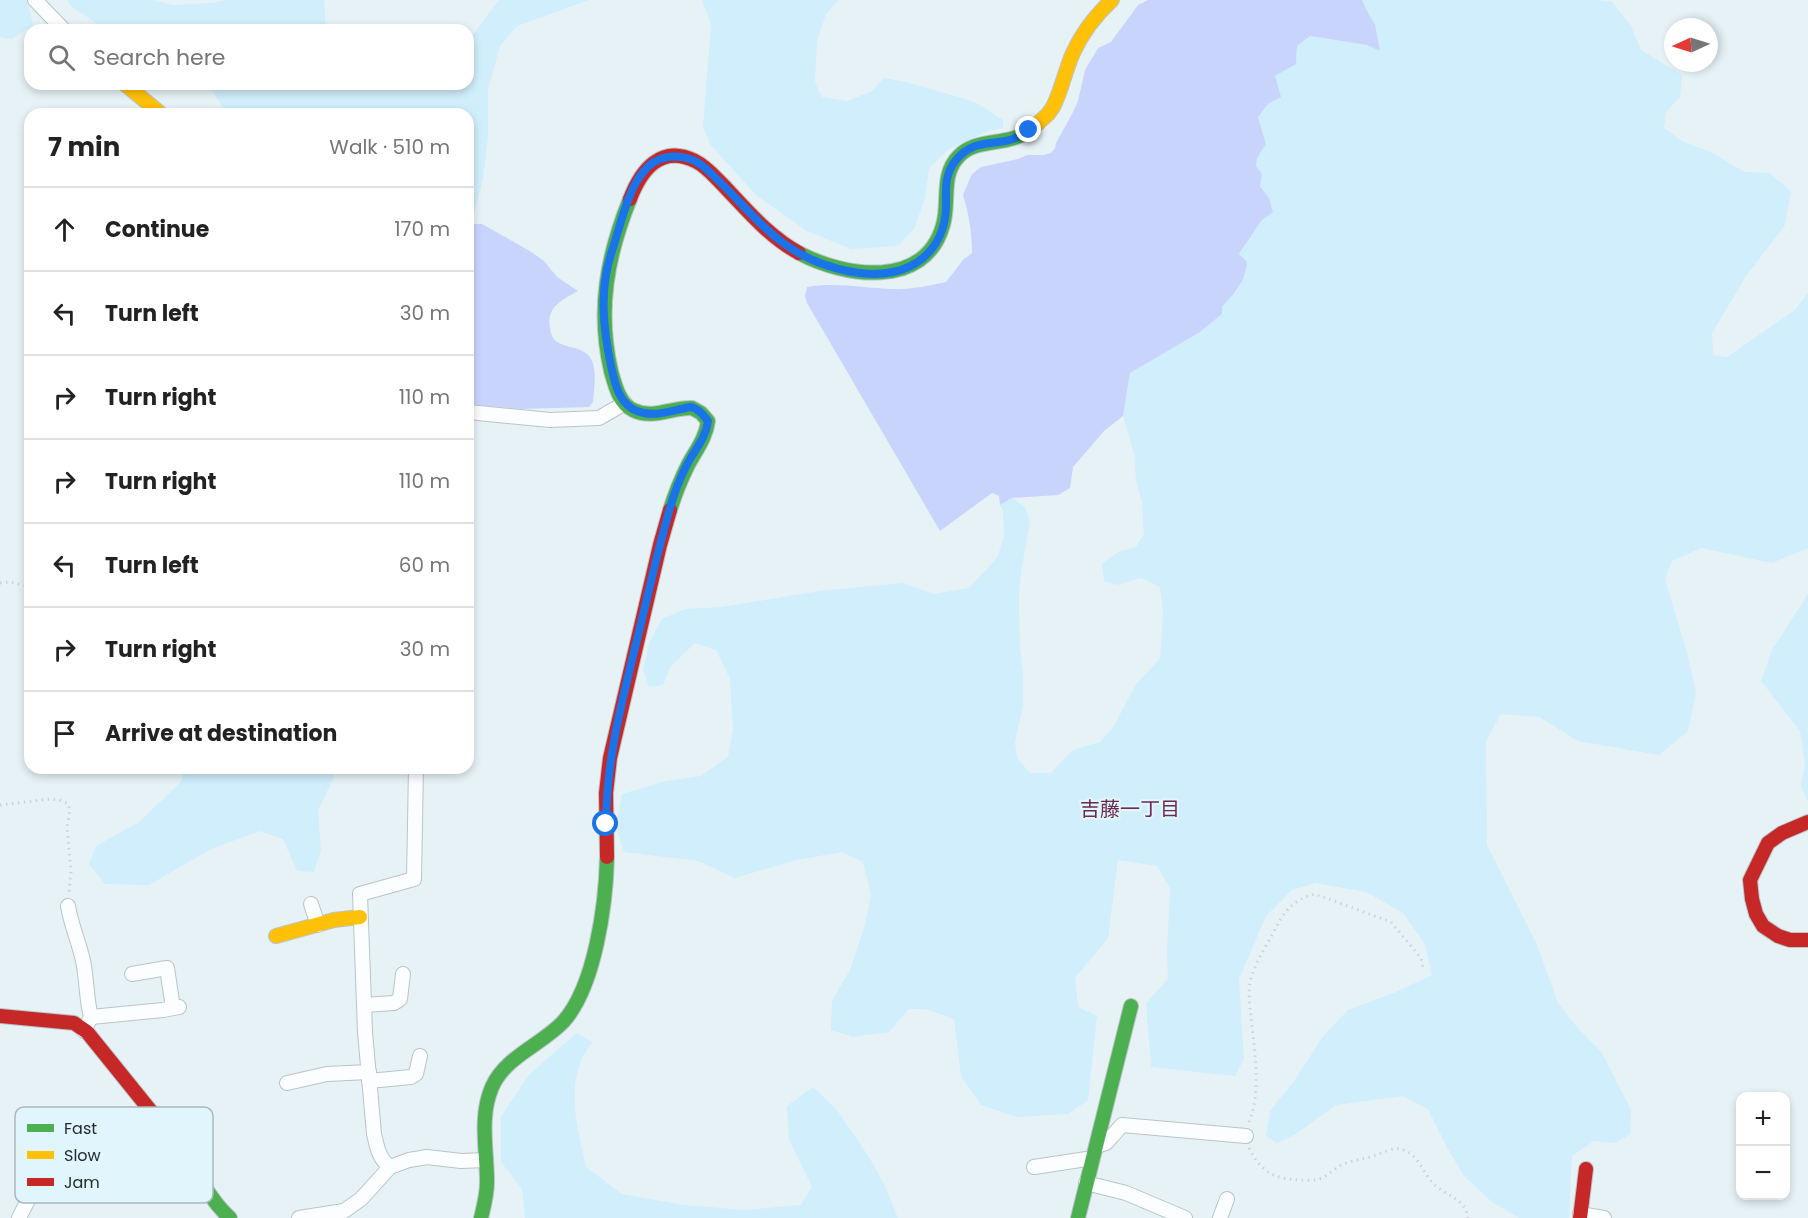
<!DOCTYPE html>
<meta charset="utf-8">
<style>
body{margin:0;font-family:Poppins,"Noto Sans JP",sans-serif;background:#f6f6f6;color:#222}
.controls{position:absolute;right:18px;bottom:18px;display:grid;overflow:hidden;border-radius:12px;box-shadow:0 3px 9px #0003}
.controls button{width:54px;height:54px;display:grid;place-items:center;padding:0;border:0;border-bottom:2px solid #e0e0e0;background:#fff;color:#222;font:30px sans-serif}
.compass{position:absolute;left:1664px;top:18px;width:54px;height:54px;border-radius:50%;background:#fff;box-shadow:0 3px 9px #0003;rotate:266deg}
.stop{position:absolute;width:18px;height:18px;margin:-14px;border:4px solid #1a73e8;border-radius:50%;background:#fff}
.stop.end{background:#1a73e8;border-color:#fff;box-shadow:0 2px 6px #0008}
.list{margin:0;padding:0;list-style:none}
h2{display:flex;justify-content:space-between;align-items:center;height:78px;margin:0;padding:0 24px;font-size:26px}
h2 small{font-size:20px;font-weight:400;color:#767676}
.list li{display:grid;grid-template-columns:39px 1fr auto;gap:18px;align-items:center;box-sizing:border-box;height:84px;padding:0 24px;border-top:2px solid #e0e0e0}
.list b{display:block;font-size:22px;white-space:nowrap}
.list em{font-size:20px;font-style:normal;color:#767676}
.icon{flex:none;width:33px;height:33px;fill:none;stroke:currentColor;stroke-width:2;stroke-linecap:round;stroke-linejoin:round}
.map{position:relative;flex:none;width:1808px;height:1218px;overflow:hidden}
.search{position:absolute;background:#fff;box-shadow:0 3px 9px #0003;left:24px;top:24px;width:450px;height:66px;display:flex;align-items:center;gap:15px;box-sizing:border-box;padding:0 21px;border-radius:18px;color:#767676;font-size:22px}
.panel{position:absolute;background:#fff;box-shadow:0 3px 9px #0003;left:24px;top:108px;width:450px;height:666px;border-radius:18px}
.map>svg:first-child{display:block}
</style>
<div class="map">
<svg width="1808" height="1218" viewBox="0 0 1808 1218">
<rect width="100%" height="100%" fill="#e7f2f7"/>
<!-- green -->
<g fill="#d0eefb">
<polygon points="0,0 27,0 33,25 12,39 0,37"/>
<polygon points="67,0 153,0 173,5 212,3 227,0 324,0 326,30 107,30 72,7"/>
<polygon points="499,0 589,0 517,26 500,46 488,90 488,137 483,179 474,213 468,218 468,114 228,114 207,84 468,84 468,41"/>
<polygon points="702,0 839,0 826,14 817,41 815,82 822,97 848,101 872,91 884,78 906,82 975,102 1003,120 1003,128 986,132 949,149 929,168 925,199 914,229 898,246 851,249 807,231 756,195 710,144 703,127 711,24"/>
<polygon points="1362,0 1597,0 1612,2 1631,26 1641,50 1682,75 1680,97 1666,112 1664,128 1682,141 1712,153 1745,172 1769,173 1791,191 1785,225 1746,276 1712,333 1713,355 1727,357 1795,310 1808,293 1808,548 1772,563 1701,548 1672,561 1665,579 1686,649 1696,692 1688,731 1659,755 1578,741 1539,717 1501,714 1486,741 1487,845 1536,943 1558,1003 1576,1026 1602,1053 1631,1110 1630,1134 1616,1143 1594,1141 1572,1156 1569,1218 1519,1218 1492,1202 1464,1176 1448,1149 1428,1109 1403,1096 1336,1105 1296,1134 1277,1143 1266,1136 1270,1111 1294,1081 1324,1035 1348,1010 1396,992 1432,975 1425,944 1402,912 1366,892 1315,883 1292,890 1266,916 1239,979 1244,1059 1235,1076 1151,1067 1146,1003 1168,979 1167,952 1170,888 1157,866 1118,860 1108,938 1075,978 1078,1007 1097,1016 1088,1100 1068,1114 1017,1117 981,1105 961,1076 954,1019 925,1009 909,1009 889,1032 853,1037 831,1030 832,1001 850,970 864,928 871,895 863,862 842,852 796,860 735,878 698,861 624,852 616,827 622,794 666,781 701,776 728,757 733,730 730,679 716,650 695,643 671,666 663,685 649,687 643,670 650,641 662,619 685,609 722,607 820,591 903,583 934,594 969,588 997,558 1004,537 1003,511 1000,505 1012,498 1025,507 1030,523 1021,572 1019,598 1020,647 1023,674 1023,707 1015,741 1017,758 1030,773 1051,773 1073,750 1100,742 1114,726 1136,684 1160,659 1163,612 1160,587 1141,578 1117,585 1104,581 1102,564 1118,552 1136,547 1144,534 1142,503 1136,480 1134,453 1123,416 1130,373 1200,332 1222,314 1222,307 1240,287 1239,255 1262,220 1273,212 1269,198 1260,186 1256,166 1257,158 1266,144 1258,117 1268,104 1275,76 1296,64 1297,45 1310,36 1367,45 1380,51 1375,24 1369,15"/>
<polygon points="1808,594 1808,801 1807,801 1801,785 1805,764 1800,731 1761,681 1772,650"/>
<polygon points="185,768 338,768 318,811 321,850 314,872 297,871 283,839 259,831 211,849 149,885 105,884 89,864 96,846 139,822 181,782"/>
<path d="M576,1033l16,9c-3,5 -8,11 -10,16 -15,36 -4,73 4,109l36,27 62,11 60,5 57,-5 11,-18 -23,-47 -2,-34 26,-19 24,23 32,47 15,27 14,34h-373l-3,-29 -21,-27v-45l27,-41z"/>
</g>
<!-- water -->
<g fill="#c8d4fc">
<path d="M1148,0h214l7,15 6,9 5,27 -13,-6 -57,-9 -13,10 -1,18 -21,12 6,21 -13,7 -10,13 8,27 -9,14 -1,8 6,8 -2,12 9,12 4,14 -11,8 -23,34 8,8c-1,19 -13,32 -25,45v7l-22,18 -70,41 -7,43 -19,15 -31,36 -3,21 -12,7 -46,3 -12,7 -1,-9 -7,-3 -52,38 -133,-228 -2,-7 2,-9c29,-5 56,1 84,2 18,1 37,-3 55,-7l17,-22 9,-7c0,-20 -3,-38 -9,-58l9,-21 9,-7 37,-8 9,-4h17l7,-2 4,-5 1,-5 16,-29 6,-13 7,-31 13,-22 13,-6 27,-37z"/>
<path d="M468,224h14l48,27 14,10 13,16 21,14c-16,9 -32,16 -28,37 1,7 3,12 9,15 10,5 22,4 30,13 9,11 5,32 4,46l-4,5 -68,2 -53,-5z"/>
</g>
<g fill="none" stroke-linecap="round" stroke-linejoin="round">
<defs>
<g id="street">
<polyline points="35,0 64,30"/>
<polyline points="468,412 550,420 599,418 625,403"/>
<path d="M416,768l-2,111 -54,15 5,138 9,102c3,13 5,25 16,33l19,-7 18,-3 34,4 25,-1"/>
<polyline points="311,904 318,925"/>
<path d="M68,906c3,19 11,36 15,55 4,18 3,37 8,56l-7,14"/>
<polyline points="132,974 167,968 173,1008"/>
<polyline points="364,1005 394,1003 400,999 403,974"/>
<polyline points="91,1017 163,1010 179,1007"/>
<polyline points="369,1081 411,1077 416,1074 420,1056"/>
<polyline points="287,1083 327,1074 369,1072"/>
<polyline points="1096,1146 1106,1143 1122,1125 1246,1136"/>
<polyline points="1034,1167 1093,1158"/>
<polyline points="1086,1183 1126,1193 1185,1218"/>
<polyline points="1580,1214 1604,1218"/>
<polyline points="19,1218 38,1180"/>
<polyline points="299,1218 344,1211 361,1199 390,1167"/>
<polyline points="1220,1218 1227,1199"/>
</g>
<g id="fast">
<path d="M630,199c-23,57 -33,111 -19,172 4,14 8,32 22,39 20,10 39,-3 59,-2l9,5 7,8c-2,17 -12,29 -20,44 -7,14 -13,29 -18,45"/>
<path d="M799,253c45,24 126,37 144,-28 7,-23 -3,-50 16,-69 14,-15 37,-12 55,-18 8,-2 14,-7 20,-11"/>
<path d="M175,1141c20,24 31,56 55,77"/>
<path d="M481,1218c3,-12 6,-23 6,-36 0,-32 -8,-65 5,-95 13,-30 49,-42 71,-65 32,-35 43,-118 44,-165"/>
<polyline points="1078,1218 1131,1006"/>
</g>
<g id="slow">
<polyline points="125,84 161,114"/>
<path d="M1034,127l14,-13 5,-7c9,-18 12,-36 20,-54 9,-20 23,-38 39,-53"/>
<polyline points="276,936 334,920 360,917"/>
</g>
<g id="jam">
<path d="M630,199c11,-29 31,-55 65,-38 11,5 20,16 28,24 23,24 46,52 76,68"/>
<polyline points="1808,822 1782,833 1768,843 1750,880 1752,899 1756,914 1763,926 1778,936 1790,940 1808,940"/>
<polyline points="607,857 606,793 610,758 660,545 670,510"/>
<polyline points="0,1016 74,1023 87,1032 175,1141"/>
<polyline points="1580,1218 1586,1169"/>
</g>
</defs>
<!-- street casing -->
<use href="#street" stroke="#bac4c8" stroke-width="16"/>
<!-- fast casing -->
<use href="#fast" stroke="#bac4c8" stroke-width="16"/>
<!-- slow casing -->
<use href="#slow" stroke="#bac4c8" stroke-width="16"/>
<!-- jam casing -->
<use href="#jam" stroke="#bac4c8" stroke-width="16"/>
<!-- path -->
<g stroke="#cfd2d4" stroke-width="3" stroke-dasharray="1.5 4.5" stroke-linecap="butt">
<polyline points="0,583 10,582 30,587"/>
<polyline points="0,805 50,799 59,800 67,803 70,809 67,828 71,872 69,893"/>
<path d="M1249,1122c13,-33 5,-72 2,-106 -1,-10 -3,-22 -1,-33 3,-17 15,-35 23,-50 10,-20 20,-34 42,-39l76,28 30,36 2,10"/>
<path d="M1249,1148c12,24 25,31 51,32 5,0 13,1 19,-1 10,-3 17,-13 27,-16 9,-3 18,-4 27,-7 10,-3 21,-10 31,-6 16,6 20,27 33,37 14,11 28,12 31,31"/>
</g>
<!-- street -->
<use href="#street" stroke="#fbfdfe" stroke-width="14"/>
<!-- fast -->
<use href="#fast" stroke="#4caf50" stroke-width="14"/>
<!-- slow -->
<use href="#slow" stroke="#ffc107" stroke-width="14"/>
<!-- jam -->
<use href="#jam" stroke="#c62828" stroke-width="14"/>
</g>
<g fill="none" stroke-linecap="round" stroke-linejoin="round">
<!-- route -->
<path stroke="#1a73e8" stroke-width="8" d="M606,824c0,-63 16,-123 31,-184 12,-48 22,-98 37,-145 4,-11 9,-24 15,-34 8,-14 17,-24 19,-40 -5,-6 -10,-13 -18,-14 -1,0 -8,2 -9,2 -14,3 -29,8 -44,2 -18,-7 -22,-27 -26,-45 -8,-38 -12,-77 1,-115 8,-24 16,-62 32,-80 12,-15 31,-18 49,-11 12,5 21,17 31,26 20,20 39,43 62,59 28,20 73,34 107,27 33,-7 52,-32 53,-65 0,-17 -2,-32 10,-47 17,-21 35,-14 57,-21 5,-2 11,-6 16,-9"/>
</g>
<g text-anchor="middle" dominant-baseline="central" stroke-width="4.5" stroke-linejoin="round" paint-order="stroke">
<!-- neighbourhood labels -->
<g font-size="20" fill="#6a2b4d" stroke="#e1f5fd">
<text x="1130" y="809">吉藤一丁目</text>
</g>
</g>
<!-- legend -->
<rect x="15" y="1107" width="198" height="96" rx="9" fill="#e1f5fd" stroke="#a8b8bf" stroke-width="1.5"/>
<rect x="27" y="1124" width="27" height="8" fill="#4caf50"/>
<rect x="27" y="1151" width="27" height="8" fill="#ffc107"/>
<rect x="27" y="1178" width="27" height="8" fill="#c62828"/>
<g font-size="16" fill="#222b2f">
<text x="64" y="1134">Fast</text>
<text x="64" y="1161">Slow</text>
<text x="64" y="1188">Jam</text>
</g>
</svg>
<div class="controls">
<button>+</button>
<button>−</button>
</div>
<svg class="compass" viewBox="-18 -18 36 36"><path d="M0-13l5 13h-10z" fill="#e53935"/><path d="M0 13l5-13h-10z" fill="#767676"/></svg>
<div class="stop" style="left:606px;top:824px"></div>
<div class="stop end" style="left:1029px;top:130px"></div>
<div class="search"><svg class="icon" aria-label="search" viewBox="0 0 24 24"><circle cx="10" cy="10" r="6"/><path d="M15 15l6 6"/></svg>Search here</div>
<section class="panel">
<h2>7 min<small>Walk · 510 m</small></h2>
<ul class="list">
<li><svg class="icon" aria-label="ahead" viewBox="0 0 24 24"><path d="M12 20V5M6 11l6-6 6 6"/></svg><div><b>Continue</b></div><em>170 m</em></li>
<li><svg class="icon" aria-label="left" viewBox="0 0 24 24"><path d="M17 20v-9H6M10 6l-5 5 5 5"/></svg><div><b>Turn left</b></div><em>30 m</em></li>
<li><svg class="icon" aria-label="right" viewBox="0 0 24 24"><path d="M7 20v-9h11M14 6l5 5-5 5"/></svg><div><b>Turn right</b></div><em>110 m</em></li>
<li><svg class="icon" aria-label="right" viewBox="0 0 24 24"><path d="M7 20v-9h11M14 6l5 5-5 5"/></svg><div><b>Turn right</b></div><em>110 m</em></li>
<li><svg class="icon" aria-label="left" viewBox="0 0 24 24"><path d="M17 20v-9H6M10 6l-5 5 5 5"/></svg><div><b>Turn left</b></div><em>60 m</em></li>
<li><svg class="icon" aria-label="right" viewBox="0 0 24 24"><path d="M7 20v-9h11M14 6l5 5-5 5"/></svg><div><b>Turn right</b></div><em>30 m</em></li>
<li><svg class="icon" aria-label="arrive" viewBox="0 0 24 24"><path d="M6 21V4h12l-3 4 3 4H6"/></svg><div><b>Arrive at destination</b></div></li>
</ul>
</section>
</div>
